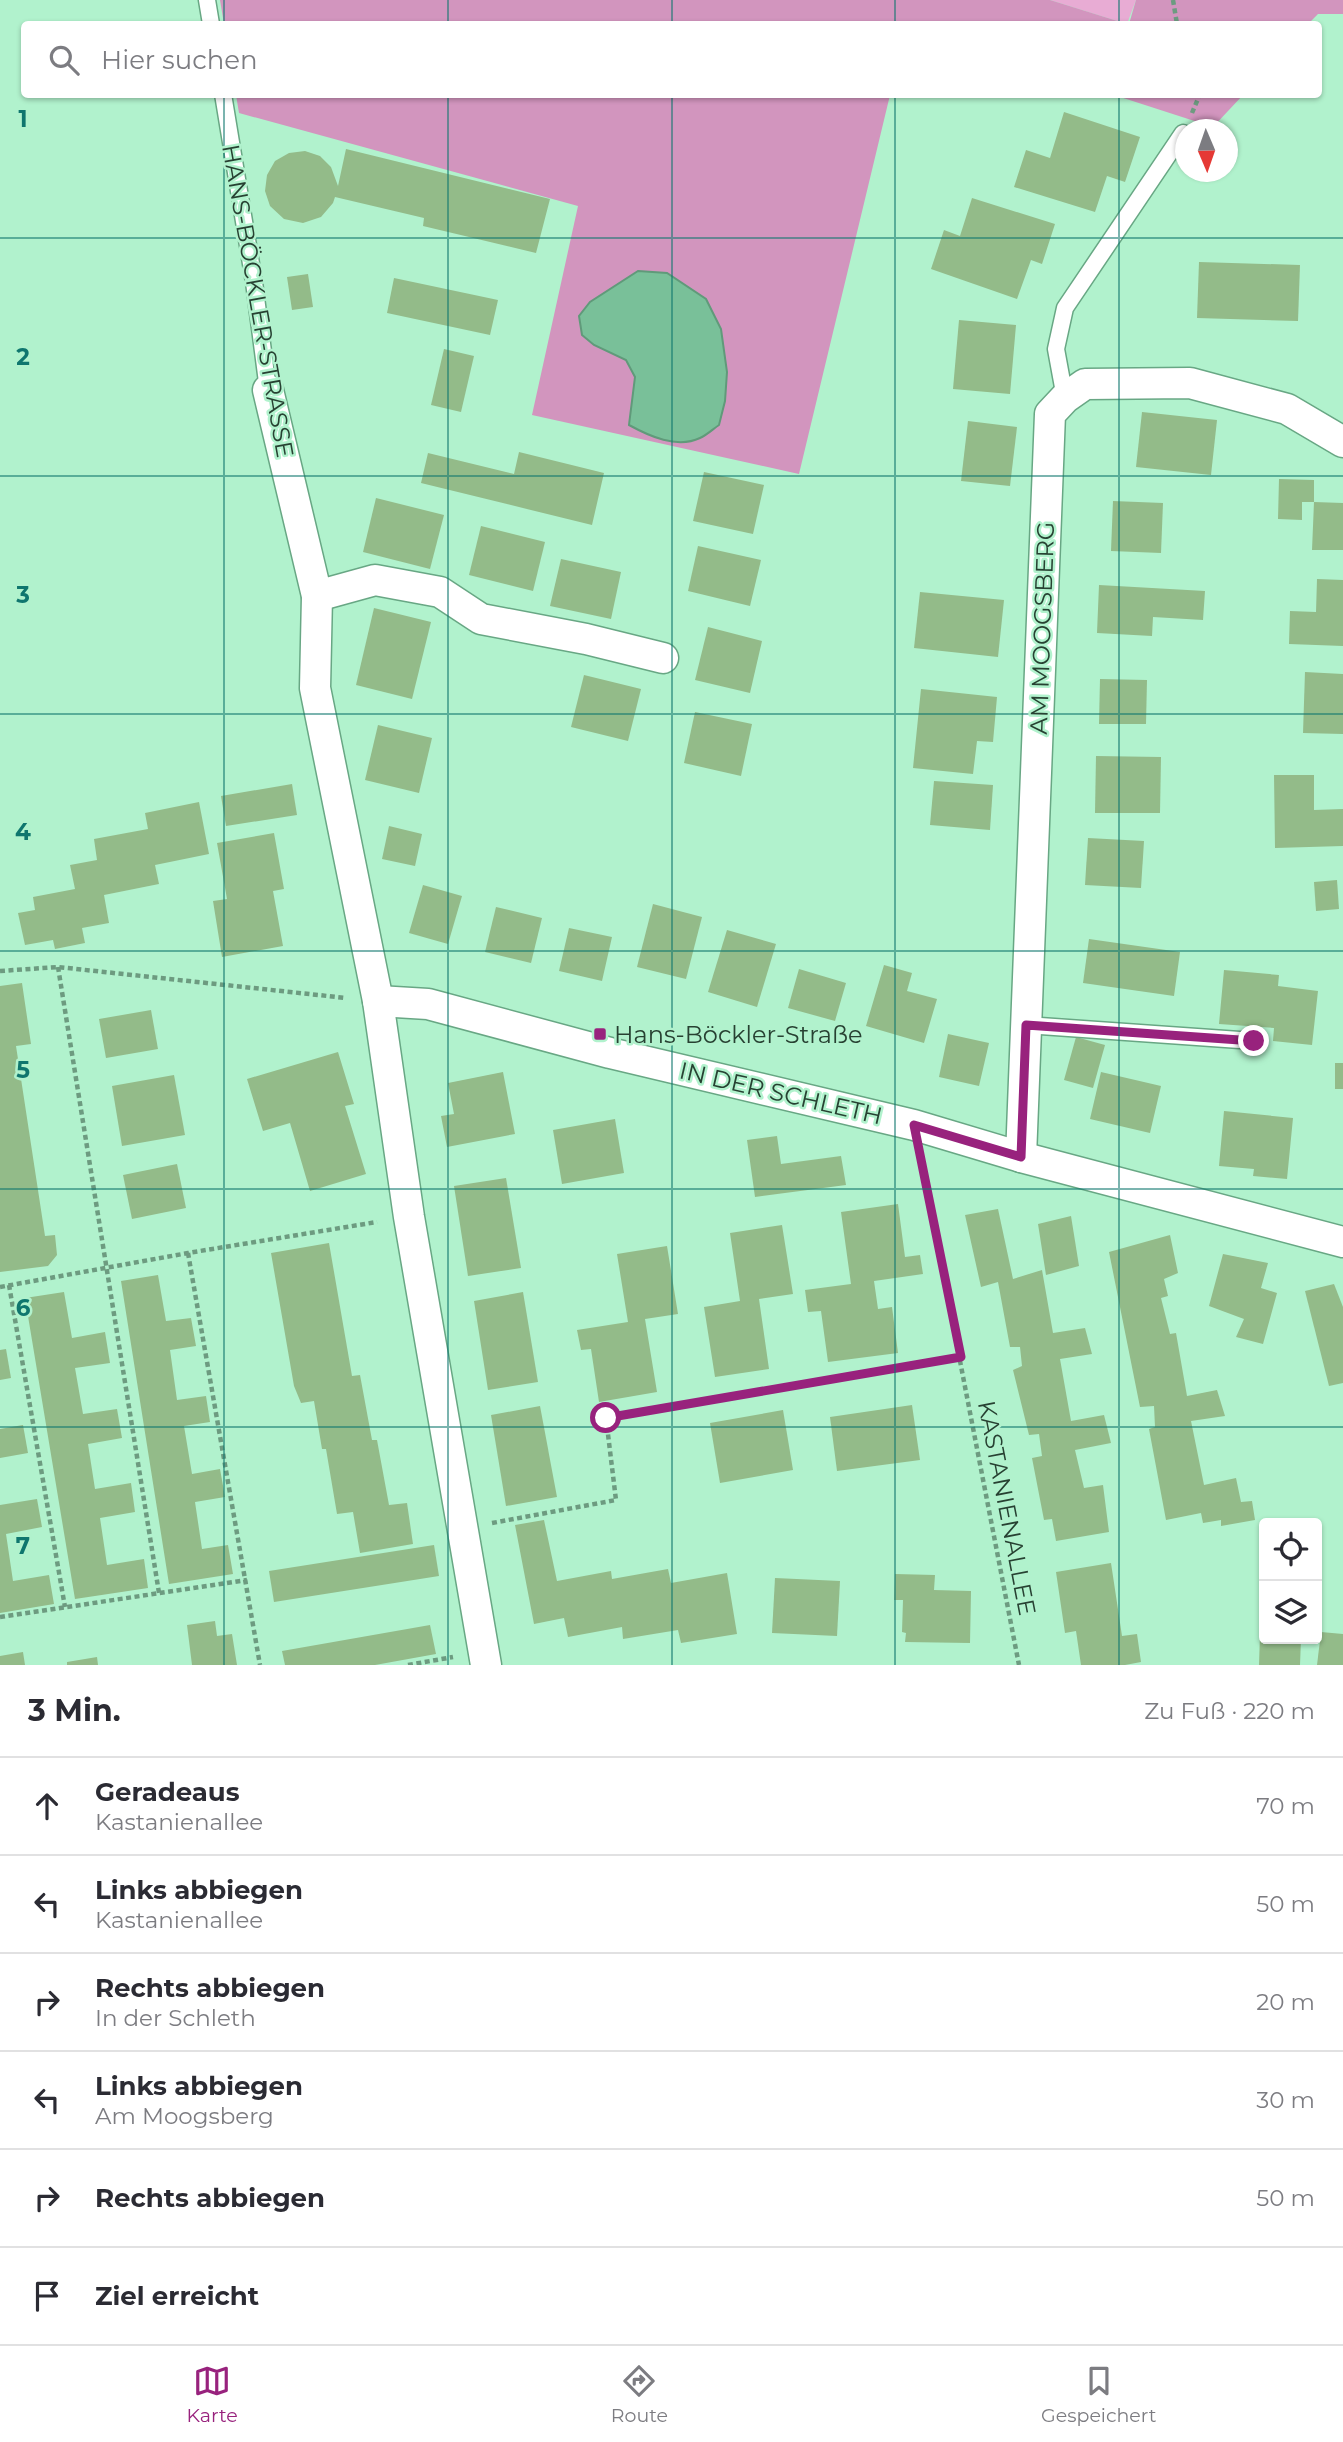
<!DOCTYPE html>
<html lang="de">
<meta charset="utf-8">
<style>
body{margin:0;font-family:Montserrat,sans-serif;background:#f2f2f3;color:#2b2b33}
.controls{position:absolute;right:21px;bottom:21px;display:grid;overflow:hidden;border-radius:7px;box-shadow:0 2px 5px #0004}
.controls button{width:63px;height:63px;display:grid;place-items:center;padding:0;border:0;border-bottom:2px solid #e1e1e2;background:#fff;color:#2b2b33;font:35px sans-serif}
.compass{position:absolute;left:1175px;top:119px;width:63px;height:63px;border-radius:50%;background:#fff;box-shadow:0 2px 5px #0004;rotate:178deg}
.stop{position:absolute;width:21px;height:21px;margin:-16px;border:5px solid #98227d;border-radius:50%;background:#fff}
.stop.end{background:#98227d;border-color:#fff;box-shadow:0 2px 7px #0008}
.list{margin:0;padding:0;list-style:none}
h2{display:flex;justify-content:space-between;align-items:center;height:91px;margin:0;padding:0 28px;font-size:30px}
h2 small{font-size:23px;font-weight:400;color:#7c7c81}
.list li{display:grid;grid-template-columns:46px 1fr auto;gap:21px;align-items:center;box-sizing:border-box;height:98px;padding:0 28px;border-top:2px solid #e1e1e2}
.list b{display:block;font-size:26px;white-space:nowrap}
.list p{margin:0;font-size:23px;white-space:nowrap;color:#7c7c81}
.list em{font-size:23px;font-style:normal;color:#7c7c81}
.icon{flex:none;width:38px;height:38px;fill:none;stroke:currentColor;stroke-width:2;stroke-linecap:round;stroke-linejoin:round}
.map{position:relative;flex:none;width:1343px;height:1665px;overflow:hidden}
.search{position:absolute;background:#fff;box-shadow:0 2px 5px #0004;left:21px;right:21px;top:21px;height:77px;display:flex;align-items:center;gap:18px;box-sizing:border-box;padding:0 24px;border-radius:7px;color:#7c7c81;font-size:26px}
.sheet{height:679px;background:#fff}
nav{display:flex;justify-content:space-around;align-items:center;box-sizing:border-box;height:98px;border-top:2px solid #e1e1e2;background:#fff;font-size:19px;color:#7c7c81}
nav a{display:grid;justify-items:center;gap:4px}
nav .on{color:#98227d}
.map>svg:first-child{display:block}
</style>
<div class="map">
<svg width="1343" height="1665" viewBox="0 0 1343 1665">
<rect width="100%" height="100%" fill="#b1f2cd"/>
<!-- green -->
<polygon fill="#e8acd4" points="1050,0 1136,0 1127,24"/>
<!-- forest -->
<g fill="#d295be">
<polygon points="220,0 1050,0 1127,24 224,24"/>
<polygon points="1136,0 1343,0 1343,14 1318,14 1308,24 1129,24"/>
<polygon points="236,95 890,95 799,474 532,415 578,206 239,113"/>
<polygon points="1114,95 1243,95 1213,127"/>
</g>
<!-- water -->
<path fill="#79c099" stroke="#609a7a" stroke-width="2" d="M638,271l29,2 39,26 15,30 6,43 -2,29 -6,24c-6,4 -12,10 -19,13 -23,11 -51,-2 -71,-13l6,-48 -9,-17 -32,-15 -12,-10 -3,-19 11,-14z"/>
<!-- building -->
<g fill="#93bb89">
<polygon points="1064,112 1140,137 1125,182 1107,176 1095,212 1014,187 1026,150 1050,158"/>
<polygon points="346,149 550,199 536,253 423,226 424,218 335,197 333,203 321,217 303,223 284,219 270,206 265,191 267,175 275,161 289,153 305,151 320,156 331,167 338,186"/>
<polygon points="972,198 1055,224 1042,264 1031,260 1017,299 931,269 944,230 960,236"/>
<polygon points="1199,262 1300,265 1298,321 1197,318"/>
<polygon points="308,274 313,307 292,310 287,277"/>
<polygon points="394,278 498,300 490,335 387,313"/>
<polygon points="959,320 1016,325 1010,394 953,389"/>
<polygon points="444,349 474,356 461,412 431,405"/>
<polygon points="1142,412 1217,420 1211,475 1136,467"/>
<polygon points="968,421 1017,427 1010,486 961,481"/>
<polygon points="519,452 604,473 592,525 421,483 428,453 514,474"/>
<polygon points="704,472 764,485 753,534 693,521"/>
<polygon points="1279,479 1314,480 1314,502 1343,503 1343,550 1312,550 1314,502 1302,502 1302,520 1278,519"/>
<polygon points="376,498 444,515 430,569 363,552"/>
<polygon points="1113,501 1163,503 1161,553 1111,551"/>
<polygon points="481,526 545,542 533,591 469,575"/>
<polygon points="698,546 761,560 750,606 688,591"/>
<polygon points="561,559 621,572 611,619 550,606"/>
<polygon points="1317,579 1343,580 1343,646 1289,644 1290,611 1316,612"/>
<polygon points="1099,585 1205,591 1203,620 1153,617 1152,636 1097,633"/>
<polygon points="920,592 1004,600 998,657 914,648"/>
<polygon points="374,608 431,622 412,699 356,685"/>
<polygon points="708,627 762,641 750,693 695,680"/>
<polygon points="1305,672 1343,674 1343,734 1303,733"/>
<polygon points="584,675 641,689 628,741 571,727"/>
<polygon points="1100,679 1147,680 1146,724 1099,724"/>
<polygon points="921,689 997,697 993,742 977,741 973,774 913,768"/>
<polygon points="695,712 752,724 741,776 684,763"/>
<polygon points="378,725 432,738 419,793 365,780"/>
<polygon points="1096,756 1161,757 1160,813 1095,813"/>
<polygon points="1274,775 1314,775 1314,810 1343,809 1343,846 1275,848"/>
<polygon points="934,781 993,785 990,830 930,825"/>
<polygon points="292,784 297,815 226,826 221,796"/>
<polygon points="199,802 209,854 155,865 159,884 104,895 109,923 82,928 85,943 55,949 53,940 25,945 18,913 35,910 33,897 75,889 70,865 97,860 94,839 148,829 145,813"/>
<polygon points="389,826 422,834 415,866 382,859"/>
<polygon points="274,833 284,889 273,891 283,946 222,957 213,901 227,899 217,843"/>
<polygon points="1088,838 1144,841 1141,888 1085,885"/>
<polygon points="1337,880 1339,909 1316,911 1314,882"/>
<polygon points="423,885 462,896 448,944 409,933"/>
<polygon points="653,904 702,917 686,979 637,967"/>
<polygon points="496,907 542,918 531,963 485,952"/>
<polygon points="569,928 612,937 602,981 559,971"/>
<polygon points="727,930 776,944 757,1007 708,992"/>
<polygon points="1089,939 1180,952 1174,996 1083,983"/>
<polygon points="884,965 912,973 907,991 937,999 924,1043 866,1026"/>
<polygon points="799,969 846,983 835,1021 788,1008"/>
<polygon points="1224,970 1279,975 1278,986 1318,991 1312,1045 1273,1041 1274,1028 1219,1024"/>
<polygon points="22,983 31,1044 16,1046 45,1236 55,1235 57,1255 48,1266 0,1272 0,986"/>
<polygon points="151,1010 158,1049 106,1058 99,1019"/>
<polygon points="948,1034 989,1043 979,1086 939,1077"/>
<polygon points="1076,1037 1105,1045 1093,1088 1064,1080"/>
<polygon points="338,1052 354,1104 345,1106 366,1174 310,1191 290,1123 263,1131 247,1079"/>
<rect x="1335" y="1063" width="8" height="26"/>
<polygon points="503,1072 515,1134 447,1147 441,1116 454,1114 448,1083"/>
<polygon points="1101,1072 1161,1086 1150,1133 1090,1119"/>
<polygon points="174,1075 185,1135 122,1146 112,1086"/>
<polygon points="1224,1111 1293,1118 1287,1179 1253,1176 1254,1169 1219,1166"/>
<polygon points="615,1119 624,1173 562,1184 553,1130"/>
<polygon points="777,1136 781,1164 841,1156 846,1185 755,1197 747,1140"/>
<polygon points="177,1164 186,1208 132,1219 123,1175"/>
<polygon points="506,1178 521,1268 468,1276 454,1186"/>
<polygon points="898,1204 905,1257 920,1255 923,1274 874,1281 878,1309 892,1307 898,1353 828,1362 821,1311 808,1312 805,1290 851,1284 841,1212"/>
<polygon points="998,1209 1013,1279 1042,1270 1053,1333 1085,1328 1092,1354 1060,1359 1071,1421 1104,1415 1111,1443 1075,1450 1084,1488 1103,1485 1109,1532 1056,1541 1052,1519 1044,1520 1032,1458 1042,1456 1039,1434 1029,1435 1013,1370 1022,1366 1020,1347 1010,1347 998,1282 981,1287 965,1215"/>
<polygon points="1071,1216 1079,1266 1046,1275 1038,1224"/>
<polygon points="782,1225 793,1294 759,1299 769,1369 715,1377 704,1307 740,1301 730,1233"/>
<polygon points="1170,1235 1178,1273 1164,1279 1168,1296 1161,1298 1170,1334 1176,1333 1187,1396 1217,1390 1225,1416 1191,1421 1204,1485 1236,1478 1241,1502 1252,1501 1255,1520 1221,1526 1221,1520 1203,1523 1201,1513 1166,1520 1149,1429 1155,1427 1154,1406 1140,1407 1109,1252"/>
<polygon points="329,1243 352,1376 360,1375 372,1440 377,1440 389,1505 407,1503 413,1544 360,1553 353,1512 337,1514 326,1449 322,1449 314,1401 301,1403 294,1386 271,1253"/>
<polygon points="667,1246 678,1314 645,1319 657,1392 599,1402 591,1349 581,1350 577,1330 628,1322 617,1254"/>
<polygon points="1223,1254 1268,1263 1261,1288 1277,1293 1263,1344 1236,1337 1244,1319 1209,1306"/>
<polygon points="158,1275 166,1321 191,1318 196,1346 170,1350 177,1400 206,1396 210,1422 184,1426 192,1474 220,1469 225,1497 195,1502 202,1549 228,1545 233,1574 169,1584 121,1281"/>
<polygon points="1334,1284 1343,1307 1343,1383 1329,1386 1305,1291"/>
<polygon points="64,1292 72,1338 105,1332 110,1363 75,1368 83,1414 117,1409 122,1438 88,1444 95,1489 131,1483 135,1512 100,1518 107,1565 144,1559 148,1588 75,1599 25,1298"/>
<polygon points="523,1292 538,1382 488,1390 474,1301"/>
<polygon points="6,1349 11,1378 0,1380 0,1350"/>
<polygon points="912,1405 920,1460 837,1471 830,1417"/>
<polygon points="540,1406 557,1497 506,1506 491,1415"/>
<polygon points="783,1410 793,1470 720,1483 710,1423"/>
<polygon points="23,1425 28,1453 0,1458 0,1429"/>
<polygon points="37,1499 42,1527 6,1534 13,1581 49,1575 54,1604 0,1613 0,1505"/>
<polygon points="544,1520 557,1581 611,1571 612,1579 668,1569 671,1583 727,1573 737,1634 681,1643 678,1630 623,1639 622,1627 568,1637 564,1618 534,1624 515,1525"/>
<polygon points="434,1545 439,1576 274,1602 269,1571"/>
<polygon points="1111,1563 1122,1636 1137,1634 1141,1662 1125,1665 1081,1665 1076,1631 1065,1633 1056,1572"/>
<polygon points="895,1574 935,1575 934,1590 971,1591 970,1643 905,1642 906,1633 902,1632 903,1600 894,1600"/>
<polygon points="775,1578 840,1581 837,1636 772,1633"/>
<polygon points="215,1621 217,1636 232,1634 237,1665 192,1665 187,1625"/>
<polygon points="430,1625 436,1654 375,1665 285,1665 282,1651"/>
<polygon points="1321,1632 1343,1634 1343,1665 1317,1665"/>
<polygon points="1260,1634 1264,1634 1264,1639 1301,1639 1300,1665 1259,1665"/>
<polygon points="23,1652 25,1665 0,1665 0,1656"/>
<polygon points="97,1657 98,1665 67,1665 67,1662"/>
</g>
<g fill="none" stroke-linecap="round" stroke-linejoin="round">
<defs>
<g id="lane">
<polyline points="207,0 211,24"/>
<polyline points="223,94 254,282 268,390"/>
<polyline points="1065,398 1056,349 1065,308 1183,133"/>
<polyline points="1026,1025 1254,1041"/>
</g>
<g id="street">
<polyline points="268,390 317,596 315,688 378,1001 409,1217 486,1665"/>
<polyline points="317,596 375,580 440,592 481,619 586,639 663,658"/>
<polyline points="378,1001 428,1004 610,1053 914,1125 1021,1157 1343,1242"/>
<polyline points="1021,1157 1050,414 1065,398 1085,384 1190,383 1287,409 1343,442"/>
</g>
</defs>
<!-- lane casing -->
<use href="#lane" stroke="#68a784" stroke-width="19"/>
<!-- street casing -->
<use href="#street" stroke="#68a784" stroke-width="33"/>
<!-- path -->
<g stroke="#6d9b80" stroke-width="4.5" stroke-dasharray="5 3.5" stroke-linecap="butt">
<polyline points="1173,0 1177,24"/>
<polyline points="1192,113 1200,94"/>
<polyline points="58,967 159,1593"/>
<polyline points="0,971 58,967 346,998"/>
<polyline points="921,1160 1019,1665"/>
<polyline points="188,1253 260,1665"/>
<polyline points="9,1285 65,1607"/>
<polyline points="0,1287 188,1253 377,1222"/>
<polyline points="492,1523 616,1500 606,1418 961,1357"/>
<polyline points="0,1617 247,1580"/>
<polyline points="408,1665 453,1657"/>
</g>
<!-- lane -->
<use href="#lane" stroke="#fff" stroke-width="16"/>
<!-- street -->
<use href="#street" stroke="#fff" stroke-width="30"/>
</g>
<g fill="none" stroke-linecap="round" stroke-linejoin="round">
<!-- route -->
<polyline stroke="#98227d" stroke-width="9" points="606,1418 961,1357 914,1125 1021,1157 1026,1025 1254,1041"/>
</g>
<!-- grid -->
<path fill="none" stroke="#0f766e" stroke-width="2" stroke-opacity="0.55" d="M224,0v24M448,0v24M672,0v24M895,0v24M1119,0v24M224,94v1571M448,94v1571M672,94v1571M895,94v1571M1119,94v1571M0,238h1343M0,476h1343M0,714h1343M0,951h1343M0,1189h1343M0,1427h1343"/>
<!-- markers -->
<rect fill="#98227d" stroke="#b1f2cd" stroke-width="2.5" x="593" y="1027" width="14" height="14" rx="3.5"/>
<g text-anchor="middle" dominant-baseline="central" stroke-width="5" stroke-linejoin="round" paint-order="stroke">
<!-- street labels -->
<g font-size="24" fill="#274132" stroke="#b1f2cd">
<text transform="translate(258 301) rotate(80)">HANS-BÖCKLER-STRASSE</text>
<text transform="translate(1042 628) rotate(-88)">AM MOOGSBERG</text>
<text transform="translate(781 1093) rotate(13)">IN DER SCHLETH</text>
<text transform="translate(1007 1508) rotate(79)">KASTANIENALLEE</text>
</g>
<!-- poi labels -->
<g font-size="24" fill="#274132" stroke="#b1f2cd" text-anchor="start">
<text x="614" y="1034">Hans-Böckler-Straße</text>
</g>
</g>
<g font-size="23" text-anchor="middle" font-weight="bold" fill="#0f766e" stroke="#b1f2cd" stroke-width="5" stroke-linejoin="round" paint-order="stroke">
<text x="23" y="127">1</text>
<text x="23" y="365">2</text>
<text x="23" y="603">3</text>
<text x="23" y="840">4</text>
<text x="23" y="1078">5</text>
<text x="23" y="1316">6</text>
<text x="23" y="1554">7</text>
</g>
</svg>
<div class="controls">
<button><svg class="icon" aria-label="locate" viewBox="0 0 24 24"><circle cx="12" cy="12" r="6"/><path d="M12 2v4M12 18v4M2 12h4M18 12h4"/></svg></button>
<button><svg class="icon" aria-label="layers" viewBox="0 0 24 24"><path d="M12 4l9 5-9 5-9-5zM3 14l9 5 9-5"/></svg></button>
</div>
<svg class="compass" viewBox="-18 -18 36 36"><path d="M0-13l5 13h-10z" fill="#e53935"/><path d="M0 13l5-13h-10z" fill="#7c7c81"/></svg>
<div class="stop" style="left:606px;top:1418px"></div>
<div class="stop end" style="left:1254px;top:1041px"></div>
<div class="search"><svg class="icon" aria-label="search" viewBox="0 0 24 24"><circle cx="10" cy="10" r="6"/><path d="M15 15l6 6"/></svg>Hier suchen</div>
</div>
<section class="sheet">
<h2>3 Min.<small>Zu Fuß · 220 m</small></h2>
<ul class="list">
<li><svg class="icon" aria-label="ahead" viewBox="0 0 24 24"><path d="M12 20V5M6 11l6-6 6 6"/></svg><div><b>Geradeaus</b><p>Kastanienallee</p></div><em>70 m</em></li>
<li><svg class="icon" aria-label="left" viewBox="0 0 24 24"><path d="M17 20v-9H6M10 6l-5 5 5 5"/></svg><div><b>Links abbiegen</b><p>Kastanienallee</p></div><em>50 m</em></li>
<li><svg class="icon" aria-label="right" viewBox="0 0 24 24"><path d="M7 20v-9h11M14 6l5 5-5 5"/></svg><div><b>Rechts abbiegen</b><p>In der Schleth</p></div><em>20 m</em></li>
<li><svg class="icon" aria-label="left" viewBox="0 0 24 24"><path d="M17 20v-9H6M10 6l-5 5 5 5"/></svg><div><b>Links abbiegen</b><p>Am Moogsberg</p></div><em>30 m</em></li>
<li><svg class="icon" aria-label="right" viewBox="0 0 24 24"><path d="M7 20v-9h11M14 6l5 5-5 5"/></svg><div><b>Rechts abbiegen</b></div><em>50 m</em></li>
<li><svg class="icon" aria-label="arrive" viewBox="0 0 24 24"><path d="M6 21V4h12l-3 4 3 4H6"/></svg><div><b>Ziel erreicht</b></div></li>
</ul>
</section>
<nav>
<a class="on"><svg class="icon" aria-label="map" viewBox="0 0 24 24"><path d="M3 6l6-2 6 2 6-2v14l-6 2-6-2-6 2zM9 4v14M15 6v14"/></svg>Karte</a>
<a><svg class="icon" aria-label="directions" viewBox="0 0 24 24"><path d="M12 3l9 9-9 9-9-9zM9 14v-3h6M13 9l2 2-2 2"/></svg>Route</a>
<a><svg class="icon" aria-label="saved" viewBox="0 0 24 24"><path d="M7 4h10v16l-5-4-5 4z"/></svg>Gespeichert</a>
</nav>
